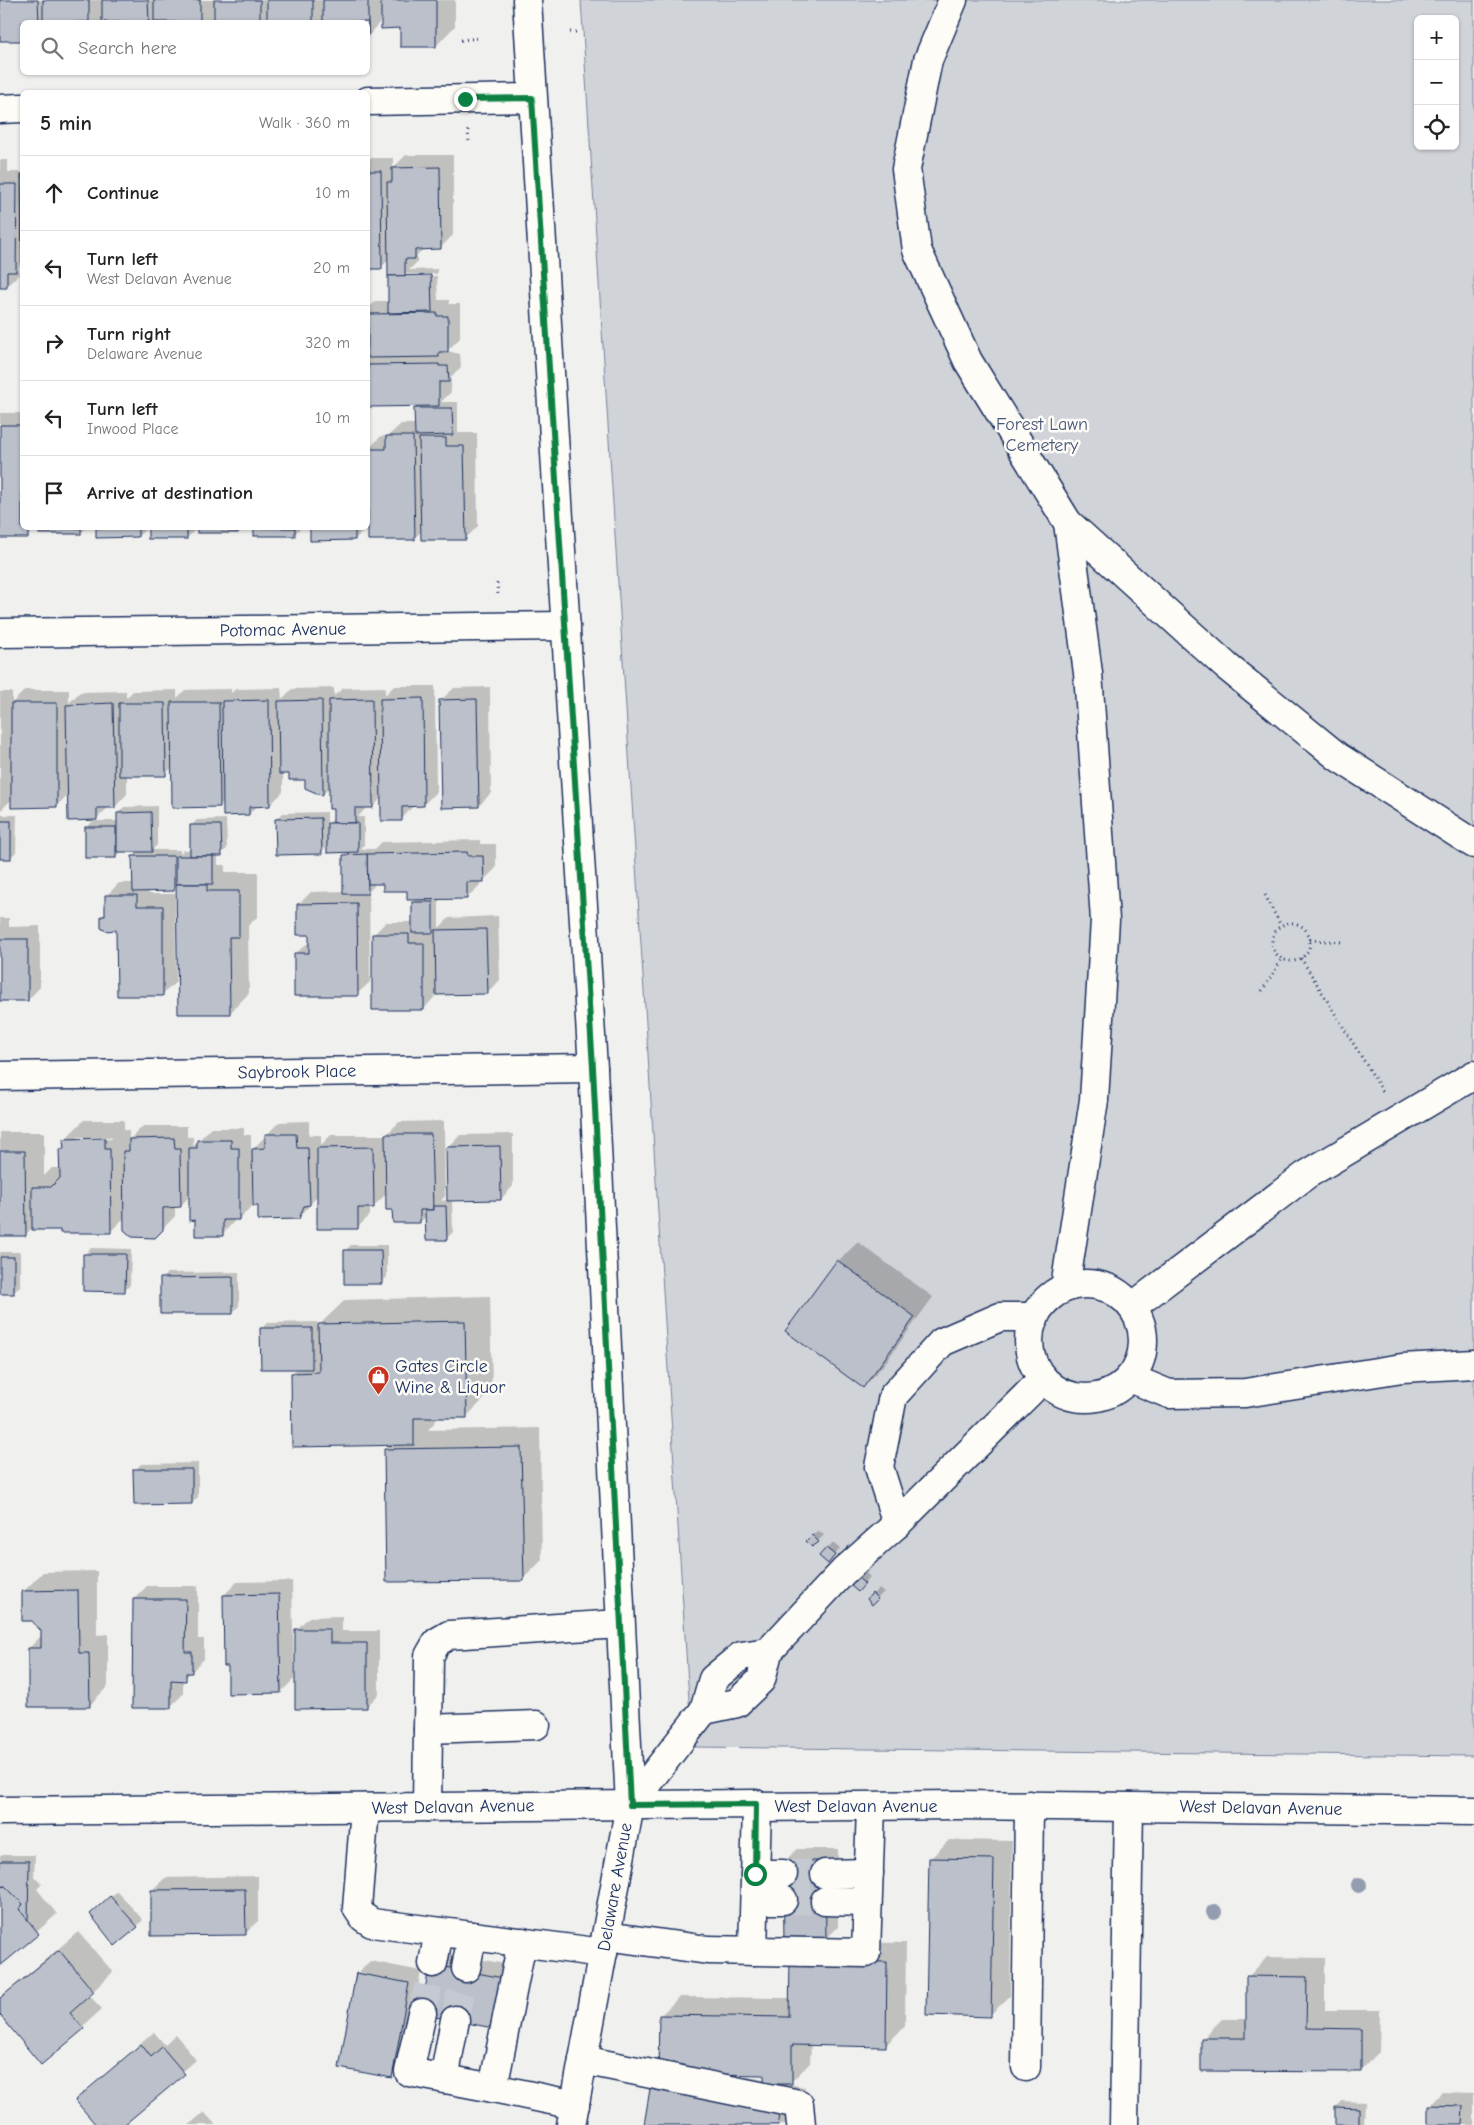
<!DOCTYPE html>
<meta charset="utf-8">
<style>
body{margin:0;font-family:"Comic Neue",sans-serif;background:#f2f2f2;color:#222}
.controls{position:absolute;right:15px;top:15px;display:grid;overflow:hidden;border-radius:8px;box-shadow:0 1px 4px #0004}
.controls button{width:45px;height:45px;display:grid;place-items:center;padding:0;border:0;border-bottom:1px solid #e0e0e0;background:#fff;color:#222;font:25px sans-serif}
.stop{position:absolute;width:15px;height:15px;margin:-11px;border:4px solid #0b8043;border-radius:50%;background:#fff}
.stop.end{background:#0b8043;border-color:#fff;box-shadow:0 1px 5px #0008}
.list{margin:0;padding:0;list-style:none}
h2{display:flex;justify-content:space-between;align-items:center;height:65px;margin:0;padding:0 20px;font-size:21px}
h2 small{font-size:16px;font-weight:400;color:#767676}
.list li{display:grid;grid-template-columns:32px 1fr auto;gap:15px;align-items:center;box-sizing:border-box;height:75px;padding:0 20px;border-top:1px solid #e0e0e0}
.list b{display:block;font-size:19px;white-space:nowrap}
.list p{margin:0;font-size:16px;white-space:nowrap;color:#767676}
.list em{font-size:16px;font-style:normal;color:#767676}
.icon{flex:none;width:28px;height:28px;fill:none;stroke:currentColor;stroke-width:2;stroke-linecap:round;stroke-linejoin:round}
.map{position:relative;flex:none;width:1474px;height:2125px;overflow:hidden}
.search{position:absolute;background:#fff;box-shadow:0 1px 4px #0004;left:20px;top:20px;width:350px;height:55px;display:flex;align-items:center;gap:12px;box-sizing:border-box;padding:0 18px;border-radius:8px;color:#767676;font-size:19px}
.panel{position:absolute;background:#fff;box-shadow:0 1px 4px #0004;left:20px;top:90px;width:350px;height:440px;border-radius:8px}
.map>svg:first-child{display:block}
</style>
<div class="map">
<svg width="1474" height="2125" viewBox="0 0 1474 2125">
<rect width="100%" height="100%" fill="#f0f0ee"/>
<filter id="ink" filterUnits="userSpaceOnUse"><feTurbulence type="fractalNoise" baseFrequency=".02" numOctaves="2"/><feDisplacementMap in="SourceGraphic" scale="10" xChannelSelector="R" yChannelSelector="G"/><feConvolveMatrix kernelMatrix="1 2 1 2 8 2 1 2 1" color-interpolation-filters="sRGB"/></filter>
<g filter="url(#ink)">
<!-- green -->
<path fill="#d0d3d8" stroke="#76819b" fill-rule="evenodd" d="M581,0h893v1756l-782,-9zM1418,19h37v127h-37z"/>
<!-- shadow -->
<g fill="#0003" fill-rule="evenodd">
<polygon points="0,0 455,0 455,26 436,46 401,27 382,19 368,37 368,22 22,22 22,39 0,40"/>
<polygon points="406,155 453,155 453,235 440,248 424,248 417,255 417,262 409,270 437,269 437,274 404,274 402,277 437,276 438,300 449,300 449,304 460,304 460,338 447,351 460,354 461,368 451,377 451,392 441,402 458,402 458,433 477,433 478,526 466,538 422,531 414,538 368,526 368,450 381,436 388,436 401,424 416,424 416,409 419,405 368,406 368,309 376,301 389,301 389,260 381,267 368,267 368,158 393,158 393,168"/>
<polygon points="0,160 8,160 8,172 22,172 22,264 19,267 19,274 6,287 0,287"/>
<polygon points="0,413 22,413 22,528 36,528 27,537 0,537"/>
<polygon points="40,528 86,528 81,533 41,533"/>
<polygon points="97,528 147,528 138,536 97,537"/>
<polygon points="149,528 197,528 187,538 149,537"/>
<polygon points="198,528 242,528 238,532 198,532"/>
<polygon points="256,528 301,528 294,534 256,535"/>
<polygon points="311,528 366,528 355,539 311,540"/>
<polygon points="394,686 435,686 436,792 423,805 414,805 401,820 382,797 373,807 367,807 358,817 364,817 364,845 360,849 375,849 382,842 480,840 480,844 496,844 496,868 483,881 480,881 480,885 467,898 439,898 439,928 449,918 498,916 500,980 487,993 437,994 424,1009 373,935 386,922 413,922 413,903 417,899 408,890 385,882 374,882 374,886 369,891 370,982 357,994 295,954 310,941 310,933 298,905 311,892 344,891 344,855 348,851 328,845 321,852 276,819 283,813 327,812 327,825 335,817 331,787 323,794 307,788 306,778 283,773 283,792 270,805 258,805 249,814 224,801 219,806 173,767 165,774 127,775 127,794 115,807 109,807 94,821 118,821 118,813 124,807 157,806 157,845 152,850 180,850 180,854 183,850 191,850 191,826 197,820 226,819 227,849 218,855 218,865 225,865 225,872 258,872 258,916 248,926 249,993 230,1013 178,886 174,890 149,890 149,894 175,894 176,982 163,994 117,929 102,917 106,913 106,896 119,883 134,883 134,856 139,851 121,851 116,856 87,827 95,819 69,794 56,806 12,799 0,811 0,692 12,692 12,703 25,690 69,690 69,703 80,692 126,691 126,698 133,691 177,690 177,698 185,690 231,689 231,693 236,689 281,688 282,699 292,689 334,688 334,696 343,688 385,687 385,695"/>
<polygon points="490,687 491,793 479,806 441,700 454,688"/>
<polygon points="0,815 17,815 16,852 10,858 0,858"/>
<polygon points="0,918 9,918 9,927 40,926 40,987 28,1000 0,1000"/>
<path d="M84,1120h40v10h5v10l14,-14h44v11h6v9l18,-18h33v7h7v16l28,-29 30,-1v14h12v10l10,-10h55l13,-13 45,-1 1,75 -4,5 7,-1v-52l12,-13 53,-1v52l-12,13 -49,1 1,32 -6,6 -20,-23 -7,7 -26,-14 -7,-15 -14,14h-3v8l-13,13 -39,-33 -19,23 -40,-14 -5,-18h-2v20l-13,13h-3l-13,15 -27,-15 -6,-23 -10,10h-5v10l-20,21 -30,-20 -14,14 -79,-3 -7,7h-25v-103h44v44l8,-8h9l-1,-19 5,-4v-6zM78,1137h33l1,2 -34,1z"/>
<polygon points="858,1242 933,1297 882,1367 863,1387 838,1261"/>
<polygon points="351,1245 387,1245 387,1277 381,1283 345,1251"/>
<polygon points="91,1248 131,1249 130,1285 124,1291 85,1254"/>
<polygon points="0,1252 20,1252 20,1286 14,1292 0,1292"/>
<polygon points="239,1272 239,1306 233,1312 161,1279 167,1273"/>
<polygon points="490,1296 492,1391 467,1416 439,1417 428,1430 540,1428 542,1560 523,1579 385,1450 390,1444 292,1373 298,1368 261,1329 267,1323 317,1322 317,1327 345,1300"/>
<polygon points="198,1463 198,1497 192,1503 135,1470 141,1464"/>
<polygon points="818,1530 824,1535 818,1541 807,1541"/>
<polygon points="833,1543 840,1549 834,1556 821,1556"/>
<polygon points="97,1571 97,1635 108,1634 108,1686 89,1706 29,1648 42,1635 42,1630 24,1591 43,1572"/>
<polygon points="864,1571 870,1577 858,1590 852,1585"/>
<polygon points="292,1581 294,1679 281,1692 229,1664 224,1595 237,1582"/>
<polygon points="147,1586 198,1586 198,1639 204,1639 204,1659 183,1680 183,1694 170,1707 134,1599"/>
<polygon points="879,1588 884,1592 872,1603 868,1599"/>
<polygon points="342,1616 342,1631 379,1631 379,1694 366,1707 296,1630 309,1617"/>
<polygon points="949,1840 1012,1841 1010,1996 990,2015 930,1859"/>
<path d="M797,1849h41v78l-15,15 83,1 -1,83 -19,19 -75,-1 -1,19 -21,21 16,3 -6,38h-154l7,-35 18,-18 -10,-56 19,-19 111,1 1,-37 -7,-99zM733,2073h32v7l-32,-6z"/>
<polygon points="0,1855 35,1855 34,1877 42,1884 37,1889 57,1914 0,1964"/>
<polygon points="258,1876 258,1921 245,1934 152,1890 165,1878"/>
<polygon points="117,1891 143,1920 137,1926 97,1908"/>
<polygon points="78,1932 113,1972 89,1995 102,2009 42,2063 0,2013 0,1998"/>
<polygon points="444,1952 515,1966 505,2014 421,2013"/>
<polygon points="1267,1957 1325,1958 1325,2010 1380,2010 1379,2052 1360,2071 1203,2038 1222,2019 1247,2019 1248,1977"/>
<polygon points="370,1961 421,1971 404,2063 391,2076 357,1974"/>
<polygon points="154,2032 165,2045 176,2035 196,2060 122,2125 98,2125 76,2100"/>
<polygon points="1442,2092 1474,2093 1474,2125 1429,2125 1430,2105"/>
<polygon points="1342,2101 1365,2102 1364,2125 1336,2125 1336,2108"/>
<polygon points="204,2112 216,2125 189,2125"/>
</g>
<!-- building -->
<g fill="#bbc0ca" stroke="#1b2f5e">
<polygon points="0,0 38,0 39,22 22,22 22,41 0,41"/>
<rect x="43" y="0" width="46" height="22"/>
<polygon points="102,0 148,0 149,22 102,22"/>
<rect x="154" y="0" width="46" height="22"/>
<rect x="214" y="0" width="46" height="22"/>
<rect x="267" y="0" width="46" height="22"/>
<polygon points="323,0 368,0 368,35 368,22 323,22"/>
<polygon points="381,0 436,0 436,47 400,47 400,28 381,29"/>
<polygon points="440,167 441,249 415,250 415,259 405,259 405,276 388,276 387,182 392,182 392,168"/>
<polygon points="368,171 381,171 382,269 368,269"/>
<polygon points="21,174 22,174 22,272"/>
<polygon points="0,184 17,184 16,272 7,272 7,288 0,288"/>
<polygon points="431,275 432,312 388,313 388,276"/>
<polygon points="437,313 437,316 448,316 448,352 439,352 439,357 368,358 368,314"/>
<polygon points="439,364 439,366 448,366 449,382 439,382 439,406 368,407 368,365"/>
<polygon points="414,408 452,408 453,435 415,436"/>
<polygon points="0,425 22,425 22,528 28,528 28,538 0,538"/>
<polygon points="386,436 413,436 415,540 368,540 368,449 386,449"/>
<polygon points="419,438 446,438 446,446 464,446 466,540 421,540"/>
<rect x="39" y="528" width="42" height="6"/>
<polygon points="96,528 138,528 138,537 96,538"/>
<rect x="148" y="528" width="39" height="11"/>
<rect x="197" y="528" width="41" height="5"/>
<rect x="254" y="528" width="41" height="8"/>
<polygon points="310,528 355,528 355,540 310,541"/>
<polygon points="423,698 424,806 402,807 402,821 381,821 380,699"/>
<polygon points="372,699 373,808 355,808 355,823 333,823 333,809 329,809 329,700"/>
<polygon points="477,699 479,807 441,808 439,700"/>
<polygon points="269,700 270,806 249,807 249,815 223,816 222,701"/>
<polygon points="322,700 323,796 305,788 305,780 289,780 289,774 279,774 278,701"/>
<polygon points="171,702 219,702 220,807 172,808"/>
<polygon points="11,703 57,703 57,807 11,808"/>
<polygon points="113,703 115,808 97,808 97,820 68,821 66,705"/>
<polygon points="119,703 165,703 166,776 119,776"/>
<polygon points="151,812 152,852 117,852 117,813"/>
<polygon points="321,818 322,854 276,855 275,819"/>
<rect x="0" y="821" width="11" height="38"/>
<polygon points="327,823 358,823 358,852 327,853"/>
<polygon points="190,825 221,825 222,856 190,856"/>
<rect x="85" y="827" width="31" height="31"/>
<polygon points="467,852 468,856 483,856 484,882 467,882 467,899 407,900 407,891 383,891 383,884 368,884 367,854"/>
<polygon points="367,854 368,894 343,894 343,855"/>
<polygon points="132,856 174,856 174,891 133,892"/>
<rect x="176" y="856" width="37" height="28"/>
<polygon points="176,884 207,884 207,891 239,891 239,937 229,937 230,1014 178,1014"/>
<polygon points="105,895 137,895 137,906 163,906 163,996 117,996 116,930 106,931 101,928 101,916 105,916"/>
<rect x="412" y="902" width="21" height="31"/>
<polygon points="357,903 358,996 294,996 294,953 309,953 309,935 297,935 297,904"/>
<polygon points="486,929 488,994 436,995 435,930"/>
<polygon points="372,934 409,934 409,943 424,943 424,1010 372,1010"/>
<rect x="0" y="939" width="28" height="62"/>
<polygon points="265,1134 296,1134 297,1148 308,1148 310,1205 304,1206 299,1219 258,1220 258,1206 253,1206 252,1149 265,1148"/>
<polygon points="385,1134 431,1134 433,1210 420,1210 420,1223 393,1223 392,1210 386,1210"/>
<polygon points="105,1138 105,1149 110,1149 111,1233 60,1233 60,1230 32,1230 32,1187 51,1187 60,1178 59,1149 64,1149 63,1139"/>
<polygon points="174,1138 175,1149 180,1149 181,1207 163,1208 163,1230 155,1238 132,1237 124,1230 123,1151 129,1151 129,1139"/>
<polygon points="197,1140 231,1140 231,1148 239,1148 239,1220 223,1220 223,1236 195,1236 195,1220 189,1221 189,1148 197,1148"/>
<polygon points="500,1146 501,1200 447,1201 446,1147"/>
<polygon points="373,1147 374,1208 358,1208 358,1229 317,1229 317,1148"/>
<polygon points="0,1151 25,1151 26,1236 0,1236"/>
<polygon points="433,1206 446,1206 447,1240 426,1240 425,1210 433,1210"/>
<polygon points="344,1250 381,1250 382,1284 344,1284"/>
<polygon points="83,1254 126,1254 125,1292 83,1291"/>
<rect x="0" y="1257" width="14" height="37"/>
<polygon points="837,1260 915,1317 863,1388 785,1331"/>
<polygon points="233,1277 233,1314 160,1314 160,1278"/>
<polygon points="465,1321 467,1418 414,1418 414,1445 292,1447 291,1373 319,1372 318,1324"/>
<polygon points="260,1328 312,1328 312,1369 261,1369"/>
<polygon points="521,1447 524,1581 386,1582 384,1449"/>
<polygon points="133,1469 192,1469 192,1504 134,1505"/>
<polygon points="812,1535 819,1542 812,1547 806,1541"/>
<polygon points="826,1548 835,1555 828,1564 819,1556"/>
<polygon points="857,1577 865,1584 858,1592 850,1585"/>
<polygon points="78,1590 79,1653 89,1653 90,1707 28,1707 28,1648 41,1648 41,1631 32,1621 22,1621 22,1591"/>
<polygon points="872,1593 878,1599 872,1605 867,1599"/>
<polygon points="279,1594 281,1693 228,1694 228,1666 224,1666 223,1595"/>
<polygon points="133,1599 186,1599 185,1652 192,1652 192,1673 186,1673 186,1681 171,1680 171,1708 132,1708"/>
<polygon points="295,1629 330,1629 330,1643 367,1643 367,1708 295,1709"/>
<polygon points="929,1858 994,1859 991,2017 926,2015"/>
<polygon points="0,1861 29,1861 28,1921 19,1909 23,1904 5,1886 0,1887"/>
<polygon points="783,1861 825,1861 826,1942 784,1942"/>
<polygon points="5,1886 23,1904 19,1909 39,1934 0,1966 0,1887"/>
<polygon points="245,1889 246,1935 151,1936 151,1890"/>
<polygon points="110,1896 138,1927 115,1946 90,1914"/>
<polygon points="59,1950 94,1992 70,2013 84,2029 41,2065 0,2015 0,1998"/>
<polygon points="790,1961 887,1962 886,2047 792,2045 792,2084 764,2084 764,2075 658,2073 659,2015 789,2017"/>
<polygon points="430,1964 503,1978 493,2028 420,2014"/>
<polygon points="356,1973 409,1983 392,2078 339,2068"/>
<polygon points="1246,1976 1307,1977 1306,2028 1361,2029 1361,2072 1201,2071 1201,2038 1246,2038"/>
<polygon points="141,2044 151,2057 162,2047 185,2074 124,2125 96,2125 75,2100"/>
<polygon points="650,2089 781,2112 778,2125 644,2125"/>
<polygon points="1428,2105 1463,2106 1462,2125 1428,2125"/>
<polygon points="1335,2107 1359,2108 1359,2125 1335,2125"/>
</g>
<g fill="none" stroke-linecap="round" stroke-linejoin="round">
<!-- minor-tunnel -->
<g stroke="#c5c9d1" stroke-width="28" stroke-dasharray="28 14" stroke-linecap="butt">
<polyline points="783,1874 825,1874"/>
<polyline points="783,1900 825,1901"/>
<polyline points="422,2013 433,1963"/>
<polyline points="455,2020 466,1968"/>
</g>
<defs>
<g id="minor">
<polyline points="953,0 928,60 906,169 917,250 968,361 1068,523 1088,673 1105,920 1094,1100 1065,1288"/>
<polyline points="368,101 532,98"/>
<polyline points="0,109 22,108"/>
<polyline points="1068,523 1226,666 1338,757 1474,844"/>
<polyline points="0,633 566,626"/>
<polyline points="0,1076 593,1068"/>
<circle cx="1086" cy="1341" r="57"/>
<polyline points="1132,1307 1306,1175 1474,1075"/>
<polyline points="1130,1378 1169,1394 1245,1393 1402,1368 1474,1364"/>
<polyline points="897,1524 879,1467 893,1396 942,1342 1000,1317 1035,1317"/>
<polyline points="704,1710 737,1703 761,1680 768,1652 844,1571 897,1524 1043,1379"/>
<polyline points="428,1729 536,1725"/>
<polyline points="630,1805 704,1710 713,1679 741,1656 768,1652"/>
<polyline points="427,1807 429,1656 437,1642 449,1635 620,1624"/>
<polyline points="365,1808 357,1908 363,1917 372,1923 603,1953"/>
<polyline points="0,1811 756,1804 757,1807 957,1805 1474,1811"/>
<polyline points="755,1874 783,1874"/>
<polyline points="825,1874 869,1873"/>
<polyline points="755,1900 783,1900"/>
<polyline points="825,1901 867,1902"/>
<polyline points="606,1936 708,1950 866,1953 871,1807"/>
<polyline points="522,1942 493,2088 575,2105"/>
<polyline points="753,1951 757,1807"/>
<polyline points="433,1963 439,1932"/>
<polyline points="466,1968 472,1936"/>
<polyline points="422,2013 409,2072 493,2088"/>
<polyline points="583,2060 799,2104 801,2125"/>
<polyline points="1026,2067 1029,1805"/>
<polyline points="444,2079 455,2020"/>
<polyline points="1124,2125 1129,1807"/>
</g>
<polyline id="major" points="527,0 593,1068 630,1805 571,2125"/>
</defs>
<!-- minor casing -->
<use href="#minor" stroke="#1b2f5e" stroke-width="31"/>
<!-- major casing -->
<use href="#major" stroke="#1b2f5e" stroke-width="31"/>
<!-- path -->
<g stroke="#1b2f5e" stroke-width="3" stroke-dasharray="1 4" stroke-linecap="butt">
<polyline points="570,32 576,32"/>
<polyline points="461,40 479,38"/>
<polyline points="468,130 469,142"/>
<polyline points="497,583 498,595"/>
<polyline points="1265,895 1281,926"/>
<circle cx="1291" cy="942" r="19"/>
<polyline points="1310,940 1342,942"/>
<polyline points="1301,958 1383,1092"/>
<polyline points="1262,991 1282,959"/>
</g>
<!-- minor -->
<use href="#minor" stroke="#fdfcf7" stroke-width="28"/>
<!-- major -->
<use href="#major" stroke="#fdfcf7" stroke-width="28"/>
</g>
<!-- trees -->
<g fill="#949caf">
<circle cx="1359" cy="1885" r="8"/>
<circle cx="1214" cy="1912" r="8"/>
</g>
</g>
<g fill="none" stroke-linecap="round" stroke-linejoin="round" filter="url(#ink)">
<!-- route -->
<polyline stroke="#0b8043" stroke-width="6" points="465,99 532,98 593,1068 630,1805 756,1804 755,1874"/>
</g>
<!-- icons -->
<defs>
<symbol id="shop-pin" viewBox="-11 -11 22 30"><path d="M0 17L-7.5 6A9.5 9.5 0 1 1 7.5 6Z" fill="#c8321e" stroke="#fdfcf7"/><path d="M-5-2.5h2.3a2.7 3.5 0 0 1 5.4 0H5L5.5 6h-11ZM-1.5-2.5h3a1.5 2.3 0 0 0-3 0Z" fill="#fff"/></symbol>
</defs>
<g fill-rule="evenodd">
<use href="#shop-pin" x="366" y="1364" width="25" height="34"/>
</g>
<g text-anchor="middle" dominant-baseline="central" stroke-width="5" stroke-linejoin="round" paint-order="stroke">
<!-- park labels -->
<g font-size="18" fill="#48587c" stroke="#fdfcf7">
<text x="1042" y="424">Forest Lawn<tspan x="1042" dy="21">Cemetery</tspan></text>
</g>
<!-- street labels -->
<g font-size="18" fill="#1b2f5e" stroke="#fdfcf7">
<text transform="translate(283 630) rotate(-1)">Potomac Avenue</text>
<text transform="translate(297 1072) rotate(-1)">Saybrook Place</text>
<text x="856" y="1806">West Delavan Avenue</text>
<text transform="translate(453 1807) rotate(-1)">West Delavan Avenue</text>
<text transform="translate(1261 1808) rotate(1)">West Delavan Avenue</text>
<text transform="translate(615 1887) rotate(-80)">Delaware Avenue</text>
</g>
<!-- poi labels -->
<g font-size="18" fill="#1b2f5e" stroke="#fdfcf7" text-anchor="start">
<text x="395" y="1366">Gates Circle<tspan x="395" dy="21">Wine &amp; Liquor</tspan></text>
</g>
</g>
</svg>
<div class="controls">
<button>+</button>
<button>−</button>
<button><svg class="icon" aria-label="locate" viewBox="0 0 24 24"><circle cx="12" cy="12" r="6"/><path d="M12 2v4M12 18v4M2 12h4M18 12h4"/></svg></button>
</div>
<div class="stop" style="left:755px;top:1874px"></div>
<div class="stop end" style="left:465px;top:99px"></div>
<div class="search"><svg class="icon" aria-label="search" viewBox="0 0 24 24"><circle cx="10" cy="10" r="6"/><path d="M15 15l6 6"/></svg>Search here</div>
<section class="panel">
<h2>5 min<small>Walk · 360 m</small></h2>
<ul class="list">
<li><svg class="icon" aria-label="ahead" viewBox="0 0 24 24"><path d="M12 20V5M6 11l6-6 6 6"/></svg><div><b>Continue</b></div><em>10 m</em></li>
<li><svg class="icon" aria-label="left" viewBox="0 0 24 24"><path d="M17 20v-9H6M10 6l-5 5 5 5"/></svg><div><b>Turn left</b><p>West Delavan Avenue</p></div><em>20 m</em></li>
<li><svg class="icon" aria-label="right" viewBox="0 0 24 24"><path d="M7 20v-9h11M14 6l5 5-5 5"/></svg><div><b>Turn right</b><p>Delaware Avenue</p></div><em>320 m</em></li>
<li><svg class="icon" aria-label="left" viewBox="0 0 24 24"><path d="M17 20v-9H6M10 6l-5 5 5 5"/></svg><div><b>Turn left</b><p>Inwood Place</p></div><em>10 m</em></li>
<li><svg class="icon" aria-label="arrive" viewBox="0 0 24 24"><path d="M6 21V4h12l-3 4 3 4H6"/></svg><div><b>Arrive at destination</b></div></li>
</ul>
</section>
</div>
